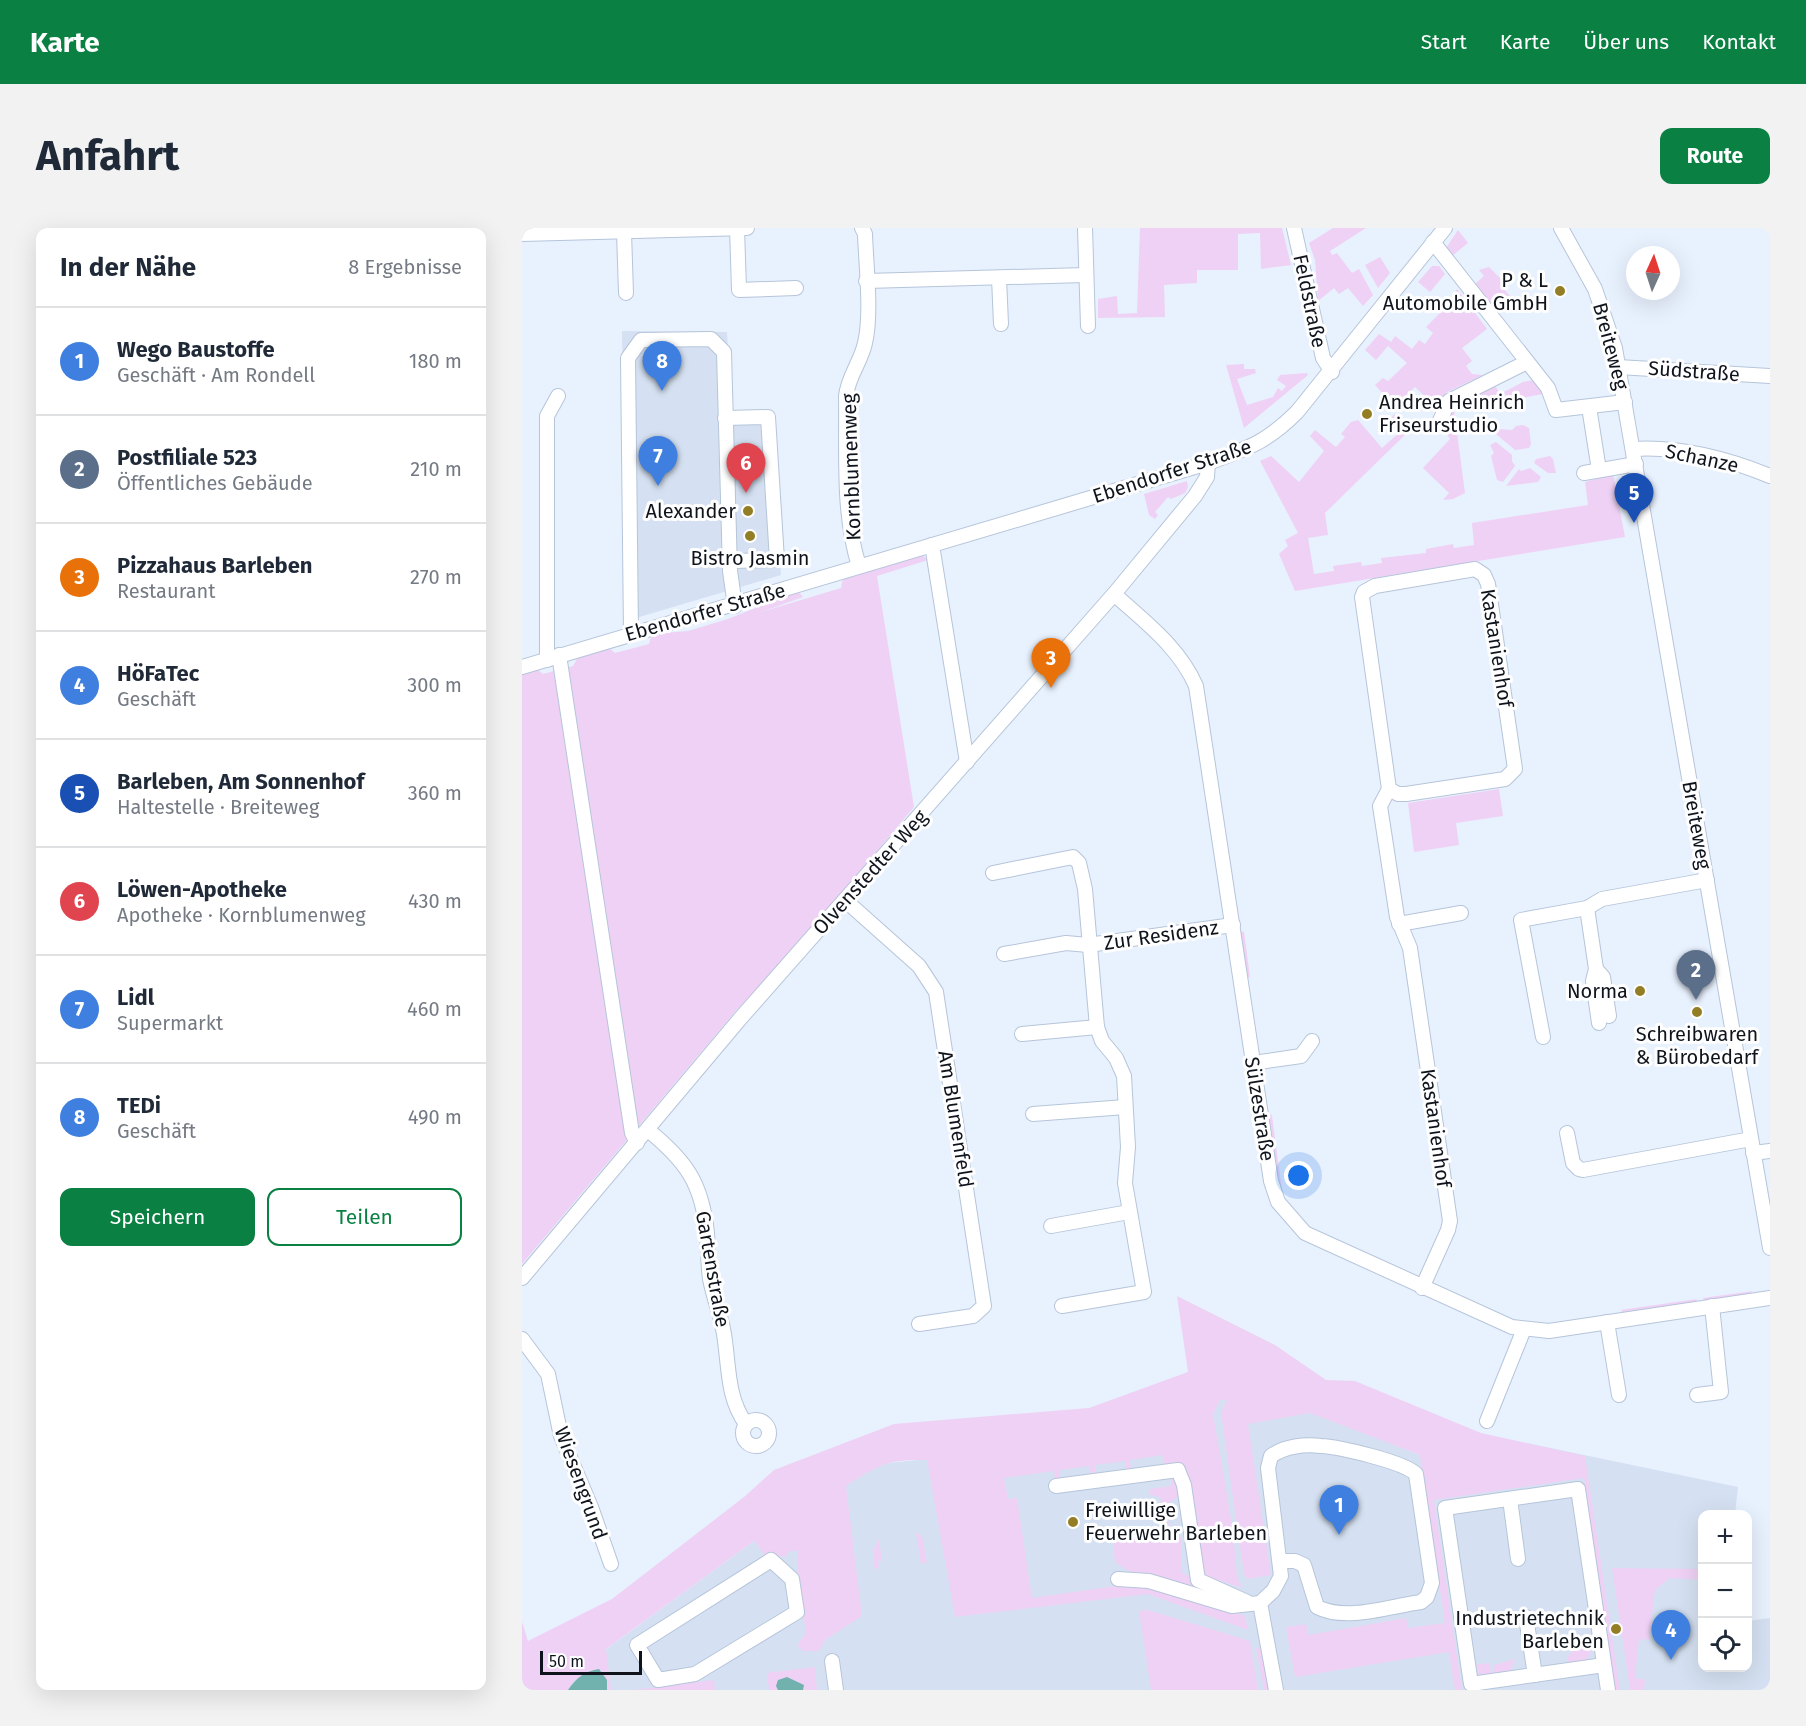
<!DOCTYPE html>
<html lang="de">
<meta charset="utf-8">
<style>
body{margin:0;font-family:"Fira Sans",sans-serif;background:#f2f2f3;color:#1f2937}
.controls{position:absolute;right:18px;bottom:18px;display:grid;overflow:hidden;border-radius:12px;box-shadow:0 6px 24px #0002}
.controls button{width:54px;height:54px;display:grid;place-items:center;padding:0;border:0;border-bottom:2px solid #e0e1e3;background:#fff;color:#1f2937;font:30px sans-serif}
.compass{position:absolute;left:1104px;top:18px;width:54px;height:54px;border-radius:50%;background:#fff;box-shadow:0 6px 24px #0002;rotate:3deg}
.scale{position:absolute;left:18px;bottom:15px;width:102px;box-sizing:border-box;padding-left:6px;border:3px solid #0f141c;border-top:0;font-size:16px;line-height:21px;white-space:nowrap;color:#0f141c;-webkit-text-stroke:4px #fefefe;paint-order:stroke}
.you{position:absolute;left:777px;top:948px;width:21px;height:21px;margin:-15px;border:4px solid #fff;border-radius:50%;background:#1a73e8;box-shadow:0 0 0 9px #1a73e833}
.badge{display:grid;place-items:center;width:39px;height:39px;border-radius:50%;background:#0b8043;color:#fff;font-size:20px;font-weight:700}
.pin{position:absolute;translate:-50% -50px;filter:drop-shadow(0 2px 3px #0008)}
.pin::after{content:'';position:absolute;top:32px;width:21px;height:18px;background:inherit;clip-path:polygon(0 0,100% 0,50% 100%)}
.list{margin:0;padding:0;list-style:none}
h2{display:flex;justify-content:space-between;align-items:center;height:78px;margin:0;padding:0 24px;font-size:26px}
h2 small{font-size:20px;font-weight:400;color:#747a83}
.list li{display:grid;grid-template-columns:39px 1fr auto;gap:18px;align-items:center;box-sizing:border-box;height:108px;padding:0 24px;border-top:2px solid #e0e1e3}
.list b{display:block;font-size:22px;white-space:nowrap}
.list p{margin:0;font-size:20px;white-space:nowrap;color:#747a83}
.list em{font-size:20px;font-style:normal;color:#747a83}
.actions{display:flex;gap:12px;padding:18px 24px}
.actions a{flex:1;padding:14px 0;border:2px solid #0b8043;border-radius:12px;text-align:center;font-size:21px;color:#0b8043}
.actions .main{background:#0b8043;color:#fff}
.icon{flex:none;width:33px;height:33px;fill:none;stroke:currentColor;stroke-width:2;stroke-linecap:round;stroke-linejoin:round}
.map{position:relative;flex:none;width:1248px;height:1462px;overflow:hidden;border-radius:12px}
header{display:flex;align-items:center;gap:36px;box-sizing:border-box;height:84px;padding:0 30px;background:#0b8043;color:#fff}
header strong{font-size:28px}
nav{display:flex;gap:33px;margin-inline-start:auto;font-size:21px}
.intro{display:flex;align-items:center;justify-content:space-between;box-sizing:border-box;height:144px;padding:0 36px}
h1{margin:0;font-size:42px}
.button{padding:15px 27px;border-radius:12px;background:#0b8043;color:#fff;font-size:21px;font-weight:700}
main{display:flex;gap:36px;padding:0 36px}
aside{flex:1;background:#fff;border-radius:12px;box-shadow:0 6px 24px #0002}
.map>svg:first-child{display:block}
</style>
<header>
<strong>Karte</strong>
<nav><a>Start</a><a>Karte</a><a>Über uns</a><a>Kontakt</a></nav>
</header>
<div class="intro"><h1>Anfahrt</h1><a class="button">Route</a></div>
<main>
<aside>
<h2>In der Nähe<small>8 Ergebnisse</small></h2>
<ul class="list">
<li><span class="badge" style="background:#3f7fe0">1</span><div><b>Wego Baustoffe</b><p>Geschäft · Am Rondell</p></div><em>180 m</em></li>
<li><span class="badge" style="background:#5c6f8a">2</span><div><b>Postfiliale 523</b><p>Öffentliches Gebäude</p></div><em>210 m</em></li>
<li><span class="badge" style="background:#e8710a">3</span><div><b>Pizzahaus Barleben</b><p>Restaurant</p></div><em>270 m</em></li>
<li><span class="badge" style="background:#3f7fe0">4</span><div><b>HöFaTec</b><p>Geschäft</p></div><em>300 m</em></li>
<li><span class="badge" style="background:#1a4fb4">5</span><div><b>Barleben, Am Sonnenhof</b><p>Haltestelle · Breiteweg</p></div><em>360 m</em></li>
<li><span class="badge" style="background:#e0444e">6</span><div><b>Löwen-Apotheke</b><p>Apotheke · Kornblumenweg</p></div><em>430 m</em></li>
<li><span class="badge" style="background:#3f7fe0">7</span><div><b>Lidl</b><p>Supermarkt</p></div><em>460 m</em></li>
<li><span class="badge" style="background:#3f7fe0">8</span><div><b>TEDi</b><p>Geschäft</p></div><em>490 m</em></li>
</ul>
<div class="actions"><a class="main">Speichern</a><a>Teilen</a></div>
</aside>
<div class="map">
<svg width="1248" height="1462" viewBox="0 0 1248 1462">
<rect width="100%" height="100%" fill="#e8f1fe"/>
<!-- built -->
<g fill="#d5e1f2">
<polygon points="100,103 205,104 209,186 249,186 259,347 104,393"/>
<polygon points="767,1166 861,1212 927,1239 972,1235 980,1210 1216,1259 1213,1286 1180,1286 1180,1440 1226,1440 1226,1393 1248,1390 1248,1462 36,1462 83,1422 232,1313 357,1236 405,1231 698,1172"/>
</g>
<!-- green -->
<g fill="#efd1f5">
<polygon points="618,0 760,0 769,37 739,41 738,5 716,6 716,42 675,42 675,55 642,57 643,89 576,90 576,71 595,68 596,86 615,85"/>
<polygon points="811,0 844,0 808,23 810,27 815,25 830,45 837,41 851,67 841,78 826,60 817,66 812,60 796,73 793,32 787,15"/>
<polygon points="936,2 946,15 930,28 924,20"/>
<polygon points="858,29 868,45 856,60 843,37"/>
<polygon points="910,38 917,38 923,46 908,64 896,54"/>
<polygon points="967,39 983,55 979,58 988,68 972,80 953,56 962,48 957,42"/>
<polygon points="935,61 965,101 940,120 950,133 944,138 950,146 961,147 925,164 912,177 893,159 875,176 865,170 853,157 861,150 866,153 885,135 866,118 854,132 843,122 857,106 869,114 873,108 890,121 897,112 903,116 911,105 904,99 923,80 928,84 935,74 931,70"/>
<polygon points="722,136 722,141 733,141 734,145 715,151 725,177 751,169 756,160 760,163 764,158 755,152 758,147 785,145 786,147 722,200 704,137"/>
<polygon points="1012,152 1021,166 932,182 943,265 931,271 921,272 927,265 901,240 928,211 922,202 929,179 960,161 974,159 978,166 1001,154"/>
<polygon points="872,186 888,202 803,285 806,307 786,310 792,346 812,343 811,338 839,334 840,338 860,335 859,330 904,325 904,321 931,316 932,320 952,317 950,295 1066,277 1063,254 1091,246 1103,309 773,363 757,326 766,318 763,312 776,305 738,233 749,228 777,254 802,223 788,208 793,202 814,219 823,209 819,206 829,194 836,192 860,220 878,204 868,193"/>
<polygon points="1001,197 1007,200 1009,216 1007,220 993,222 974,206 976,201 990,202 994,198"/>
<polygon points="974,214 990,227 990,233 993,238 981,254 975,252 969,228 972,225 968,217"/>
<polygon points="1028,228 1031,231 1034,245 1026,245 1012,235 1014,231"/>
<polygon points="1008,240 1019,249 1016,254 984,258 997,241 999,243"/>
<polygon points="665,253 666,259 663,265 649,271 646,269 633,284 636,287 633,291 627,287 622,266"/>
<polygon points="399,326 406,332 355,348 392,579 288,703 213,784 0,1036 0,445 15,441 21,446 51,438 56,429 86,419 93,425 127,416 130,406 166,403 206,391 276,363 281,369 239,384 319,360 321,350"/>
<polygon points="977,561 981,588 934,595 937,617 892,624 886,575"/>
<polygon points="718,703 722,704 728,749 725,750"/>
<polygon points="749,886 750,888 761,969 755,955 745,888"/>
<polygon points="1231,1063 1224,1068 1182,1073 1181,1070"/>
<path d="M655,1068l98,49 51,35 29,1 126,52 104,23 35,234h-5l-31,-212 -150,22 28,190h-7l-6,-38 -154,25 -9,-50 20,-3 2,11 98,-17 2,10 37,-5 -25,-168 -110,-42 -62,11 23,151 -23,4 -4,-4 -23,-162 6,-13h-7l-7,14 20,116 4,47 5,11 -39,-13 -14,-98 -10,-12 -15,-1 -2,-9 -32,5 1,9 -5,1 -1,-9 -30,4 1,9 -5,1 -2,-9 -29,4v9l-5,1 -1,-9 -50,7 4,21 9,-1 15,100 97,-14 35,5 81,27 3,14 -100,-36 -193,23 -28,-157c-39,-1 -49,5 -81,26l16,130 -37,24 -6,11h-16l-6,-6 8,-10v-10l-7,-33v-42l-10,2v4l-22,1 -12,-16 -148,108 5,41h-4v-10l-32,-1 -7,11h-46v-68l6,19 84,-42 132,-102 30,-27 120,-46 195,-16 99,-36z"/>
<polygon points="1175,1071 1174,1074 1101,1086 1099,1082"/>
<polygon points="649,1249 655,1253 657,1268 644,1277 647,1299 643,1298 639,1270 627,1266 627,1261 650,1258"/>
<polygon points="632,1298 659,1309 660,1345 669,1349 670,1356 691,1363 692,1366 607,1343 593,1334 591,1314 626,1309 625,1299"/>
<polygon points="394,1304 400,1308 405,1334 399,1336"/>
<polygon points="357,1311 360,1333 356,1333 357,1341 352,1339 351,1323"/>
<polygon points="1090,1340 1180,1341 1180,1352 1148,1350 1133,1362 1127,1412 1117,1411 1113,1450 1123,1452 1122,1462 1108,1462"/>
<polygon points="626,1382 728,1413 736,1462 629,1462 617,1383"/>
<polygon points="1072,1418 1064,1433 1047,1436 1045,1430 1051,1422"/>
<polygon points="740,1419 747,1462 742,1462 734,1420"/>
<polygon points="993,1431 988,1443 972,1447 972,1437"/>
<polygon points="967,1435 970,1448 957,1446 950,1437"/>
<polygon points="293,1439 295,1462 247,1462 245,1445"/>
<polygon points="192,1452 193,1462 111,1462"/>
</g>
<!-- water -->
<g fill="#71b2ae">
<path d="M77,1441l8,11v10h-39c8,-12 17,-19 31,-21z"/>
<polygon points="265,1449 282,1457 281,1462 256,1462 254,1458 256,1452"/>
</g>
<g fill="none" stroke-linecap="round" stroke-linejoin="round">
<defs>
<g id="minor">
<polyline points="215,0 217,62 274,60"/>
<polyline points="563,0 566,98"/>
<polyline points="772,0 801,130 810,144"/>
<polyline points="1039,0 1073,61 1093,120 1248,1020"/>
<polyline points="102,4 104,65"/>
<polyline points="0,6 225,0"/>
<polyline points="911,14 1026,160 1034,182 1103,174"/>
<polyline points="477,50 479,96"/>
<polyline points="344,53 563,47"/>
<polyline points="1096,139 1248,148"/>
<polyline points="1067,179 1077,242"/>
<polyline points="203,190 246,189 255,332 208,333"/>
<polyline points="916,197 927,173 1005,134"/>
<path d="M1111,221c45,-3 95,10 137,27"/>
<polyline points="1062,245 1114,236"/>
<polyline points="410,317 445,534"/>
<path d="M337,338c-17,-53 -12,-115 -13,-170 2,-20 15,-34 19,-53 7,-29 1,-78 0,-109l-3,-6"/>
<path d="M592,366c31,28 65,53 82,92l75,495 7,21 27,31 207,94 37,4 221,-33"/>
<polyline points="109,406 106,130 119,112 189,111 202,124 208,343 213,378"/>
<polyline points="37,427 110,905 115,915"/>
<polyline points="25,432 25,188 36,168"/>
<path d="M0,439c229,-66 457,-136 686,-204 40,-15 58,-20 89,-51l148,-184"/>
<polyline points="867,561 840,369 842,364 853,358 953,341 962,347 966,356 993,541 983,551 884,566 876,566 867,561 858,578 875,689 888,720 928,993 926,1002 900,1060"/>
<polyline points="471,645 551,629 557,635 563,661 575,799 580,813 594,830 602,848 606,919 603,955 622,1064 540,1078"/>
<polyline points="324,673 397,738 414,764 462,1078 451,1088 397,1096"/>
<polyline points="1065,680 1074,741 1071,753 1077,795"/>
<polyline points="877,696 939,685"/>
<polyline points="482,726 544,715 566,717 711,697"/>
<polyline points="1074,741 1081,749 1087,788"/>
<polyline points="500,806 575,799"/>
<polyline points="1021,809 999,692 1065,680 1080,671 1185,652"/>
<polyline points="731,835 779,828 790,813"/>
<polyline points="511,886 603,879"/>
<path d="M126,902c38,31 54,53 59,103 1,16 1,31 3,46 4,21 13,41 15,62 4,30 3,58 21,83"/>
<polyline points="1045,905 1051,935 1057,941 1061,942 1229,911"/>
<polyline points="1231,925 1248,923"/>
<polyline points="529,998 607,984"/>
<polyline points="0,1050 217,792 592,366 673,268 685,249 686,235"/>
<polyline points="1085,1094 1097,1167"/>
<polyline points="0,1111 26,1146 39,1208 69,1279 89,1336"/>
<polyline points="1175,1167 1199,1164 1190,1078"/>
<circle cx="234" cy="1205" r="13"/>
<polyline points="965,1193 1002,1101"/>
<polyline points="534,1258 656,1242 662,1257 676,1352 725,1374"/>
<polyline points="988,1271 996,1331"/>
<polygon points="249,1332 270,1351 275,1384 173,1446 136,1452 115,1417"/>
<path d="M596,1351l31,2 83,25 28,-3 13,-12 8,-15 -13,-108 3,-12c14,-10 34,-12 50,-10 19,1 83,16 95,28l16,109 -5,14 -6,5c-31,4 -74,20 -104,5l-13,-42 -9,-4h-15"/>
<polyline points="738,1375 754,1462"/>
<polyline points="1004,1389 1013,1447"/>
<polyline points="310,1433 314,1462"/>
<polyline points="1082,1437 949,1456 923,1280 1056,1261 1086,1462"/>
</g>
</defs>
<!-- minor casing -->
<use href="#minor" stroke="#b6c5da" stroke-width="16"/>
<!-- minor -->
<use href="#minor" stroke="#fff" stroke-width="14"/>
</g>
<!-- markers -->
<g fill="#937e25" stroke="#fefefe" stroke-width="2">
<circle cx="1038" cy="63" r="6"/>
<circle cx="845" cy="186" r="6"/>
<circle cx="226" cy="283" r="6"/>
<circle cx="228" cy="308" r="6"/>
<circle cx="1118" cy="763" r="6"/>
<circle cx="1175" cy="784" r="6"/>
<circle cx="551" cy="1294" r="6"/>
<circle cx="1094" cy="1401" r="6"/>
</g>
<g text-anchor="middle" dominant-baseline="central" stroke-width="6" stroke-linejoin="round" paint-order="stroke">
<!-- poi labels -->
<g font-size="20" fill="#0f141c" stroke="#fefefe" text-anchor="end">
<text x="1026" y="52">P &amp; L<tspan x="1026" dy="23">Automobile GmbH</tspan></text>
<text x="857" y="174" text-anchor="start">Andrea Heinrich<tspan x="857" dy="23">Friseurstudio</tspan></text>
<text x="214" y="283">Alexander</text>
<text x="228" y="330" text-anchor="middle">Bistro Jasmin</text>
<text x="1106" y="763">Norma</text>
<text x="1175" y="806" text-anchor="middle">Schreibwaren<tspan x="1175" dy="23">&amp; Bürobedarf</tspan></text>
<text x="563" y="1282" text-anchor="start">Freiwillige<tspan x="563" dy="23">Feuerwehr Barleben</tspan></text>
<text x="1082" y="1390">Industrietechnik<tspan x="1082" dy="23">Barleben</tspan></text>
</g>
<!-- street labels -->
<g font-size="20" fill="#0f141c" stroke="#fefefe">
<text transform="translate(788 73) rotate(78)">Feldstraße</text>
<text transform="translate(1089 118) rotate(75)">Breiteweg</text>
<text transform="translate(1172 143) rotate(4)">Südstraße</text>
<text transform="translate(1180 230) rotate(12)">Schanze</text>
<text transform="translate(329 239) rotate(-92)">Kornblumenweg</text>
<text transform="translate(650 243) rotate(-18)">Ebendorfer Straße</text>
<text transform="translate(183 384) rotate(-16)">Ebendorfer Straße</text>
<text transform="translate(975 420) rotate(81)">Kastanienhof</text>
<text transform="translate(1175 597) rotate(80)">Breiteweg</text>
<text transform="translate(348 644) rotate(-48)">Olvenstedter Weg</text>
<text transform="translate(639 707) rotate(-8)">Zur Residenz</text>
<text transform="translate(738 881) rotate(81)">Sülzestraße</text>
<text transform="translate(434 891) rotate(81)">Am Blumenfeld</text>
<text transform="translate(914 900) rotate(82)">Kastanienhof</text>
<text transform="translate(191 1041) rotate(80)">Gartenstraße</text>
<text transform="translate(59 1255) rotate(70)">Wiesengrund</text>
</g>
</g>
</svg>
<div class="controls">
<button>+</button>
<button>−</button>
<button><svg class="icon" aria-label="locate" viewBox="0 0 24 24"><circle cx="12" cy="12" r="6"/><path d="M12 2v4M12 18v4M2 12h4M18 12h4"/></svg></button>
</div>
<svg class="compass" viewBox="-18 -18 36 36"><path d="M0-13l5 13h-10z" fill="#e53935"/><path d="M0 13l5-13h-10z" fill="#747a83"/></svg>
<div class="scale">50 m</div>
<div class="you"></div>
<div class="pin badge" style="left:817px;top:1307px;background:#3f7fe0">1</div>
<div class="pin badge" style="left:1174px;top:772px;background:#5c6f8a">2</div>
<div class="pin badge" style="left:529px;top:460px;background:#e8710a">3</div>
<div class="pin badge" style="left:1149px;top:1432px;background:#3f7fe0">4</div>
<div class="pin badge" style="left:1112px;top:295px;background:#1a4fb4">5</div>
<div class="pin badge" style="left:224px;top:265px;background:#e0444e">6</div>
<div class="pin badge" style="left:136px;top:258px;background:#3f7fe0">7</div>
<div class="pin badge" style="left:140px;top:163px;background:#3f7fe0">8</div>
</div>
</main>
